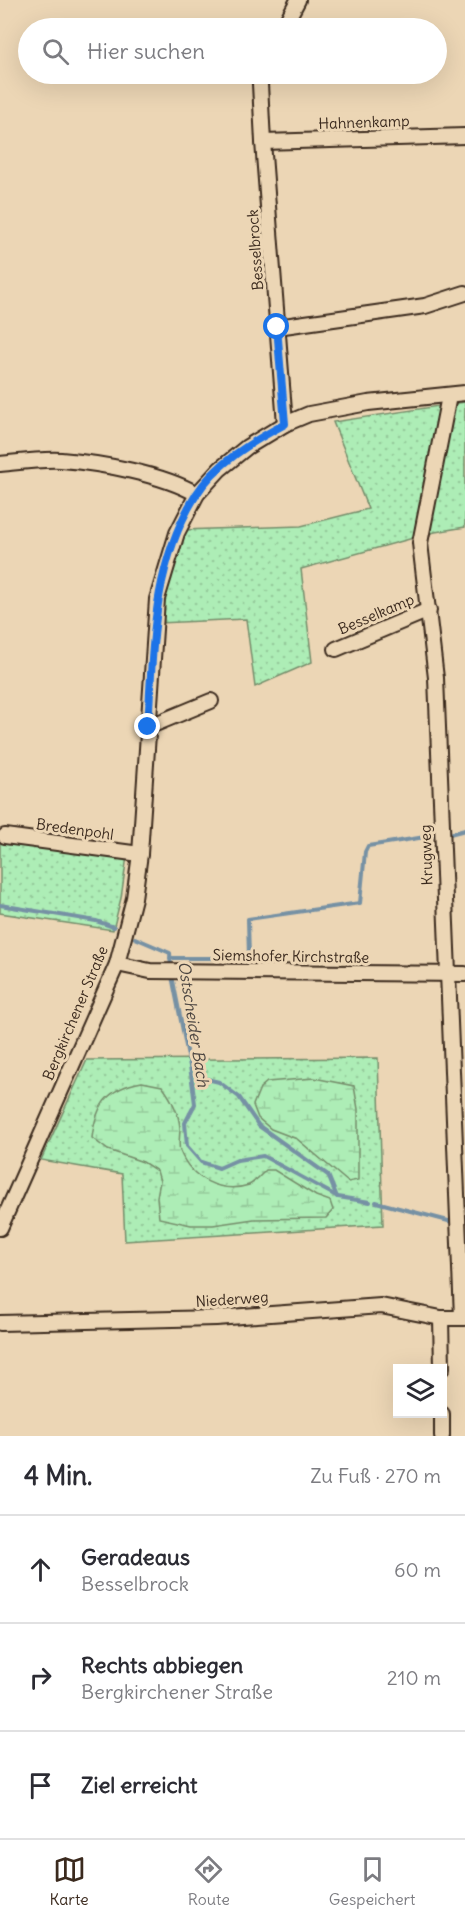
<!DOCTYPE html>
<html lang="de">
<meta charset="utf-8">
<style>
body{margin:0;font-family:Delius,sans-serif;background:#f2f2f3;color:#2b2b33}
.controls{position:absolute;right:18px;bottom:18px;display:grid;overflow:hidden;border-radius:0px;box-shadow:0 6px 24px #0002}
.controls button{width:54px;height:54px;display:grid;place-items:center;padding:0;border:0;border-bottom:2px solid #e1e1e2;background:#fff;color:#2b2b33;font:30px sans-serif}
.stop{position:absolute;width:18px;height:18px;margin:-14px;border:4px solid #1a73e8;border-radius:50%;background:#fff}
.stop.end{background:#1a73e8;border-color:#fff;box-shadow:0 2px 6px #0008}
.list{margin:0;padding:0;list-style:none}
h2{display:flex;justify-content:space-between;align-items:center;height:78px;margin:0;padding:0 24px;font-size:26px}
h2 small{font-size:20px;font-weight:400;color:#7c7c81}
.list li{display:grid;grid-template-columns:39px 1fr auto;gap:18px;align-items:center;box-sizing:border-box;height:108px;padding:0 24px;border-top:2px solid #e1e1e2}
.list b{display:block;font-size:22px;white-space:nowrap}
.list p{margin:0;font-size:20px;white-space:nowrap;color:#7c7c81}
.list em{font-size:20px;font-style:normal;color:#7c7c81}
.icon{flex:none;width:33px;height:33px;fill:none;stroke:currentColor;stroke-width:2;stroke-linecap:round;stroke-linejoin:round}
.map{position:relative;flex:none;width:465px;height:1436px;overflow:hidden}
.search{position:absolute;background:#fff;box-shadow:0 6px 24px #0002;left:18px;right:18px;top:18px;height:66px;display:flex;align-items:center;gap:15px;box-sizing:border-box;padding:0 21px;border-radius:33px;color:#7c7c81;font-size:22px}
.sheet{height:402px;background:#fff}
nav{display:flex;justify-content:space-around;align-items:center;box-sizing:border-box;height:84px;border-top:2px solid #e1e1e2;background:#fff;font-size:16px;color:#7c7c81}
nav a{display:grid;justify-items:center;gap:3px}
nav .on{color:#3b2a1e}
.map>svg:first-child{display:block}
</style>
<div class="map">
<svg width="465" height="1436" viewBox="0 0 465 1436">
<defs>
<pattern id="grass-dots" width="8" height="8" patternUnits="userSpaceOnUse" patternTransform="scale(1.5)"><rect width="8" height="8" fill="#adedb6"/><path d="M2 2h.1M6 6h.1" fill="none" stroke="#96cb9c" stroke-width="1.8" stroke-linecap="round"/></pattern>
<pattern id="wetland-marsh" width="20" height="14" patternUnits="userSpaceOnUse" patternTransform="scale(1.5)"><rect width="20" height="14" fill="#adedb6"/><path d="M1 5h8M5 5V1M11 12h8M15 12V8" fill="none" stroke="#96cb9c"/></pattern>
</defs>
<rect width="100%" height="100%" fill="#ecd6b5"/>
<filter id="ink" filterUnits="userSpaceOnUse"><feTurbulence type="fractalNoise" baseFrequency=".0167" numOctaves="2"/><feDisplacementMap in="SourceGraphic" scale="12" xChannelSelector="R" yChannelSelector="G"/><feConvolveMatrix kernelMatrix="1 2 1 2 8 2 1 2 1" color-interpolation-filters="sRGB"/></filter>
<g filter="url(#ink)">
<!-- grass -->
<g fill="url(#grass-dots)" stroke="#748c6a" stroke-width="1.5">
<polygon points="465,402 465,527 435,532 301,569 312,662 255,687 246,619 159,623 163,598 182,530 301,526 368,509 333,422"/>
<polygon points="0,839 127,856 121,898 113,930 0,913"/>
<polygon points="378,1058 383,1225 125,1241 122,1174 41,1160 87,1060"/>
</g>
<!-- wetland -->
<g fill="url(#wetland-marsh)" stroke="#748c6a" stroke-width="1.5">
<polygon points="314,1078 354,1086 358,1109 358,1180 348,1182 297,1139 271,1129 258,1118 253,1105 260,1088 267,1082"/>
<path d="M142,1082l20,4c9,12 17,27 18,42 0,7 -2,17 0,23 11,28 41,43 69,34 6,-3 12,-10 17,-15h8l42,26 14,5 3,9 -7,8 -72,1 -41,6h-22l-32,-7 -2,-21 3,-16 -3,-10 -14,-9 -35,-12 -16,-12c4,-34 16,-50 50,-56z"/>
</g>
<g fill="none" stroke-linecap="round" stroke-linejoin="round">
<!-- stream -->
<g stroke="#7691a4" stroke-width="4">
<polyline points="446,835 465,830"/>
<polyline points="0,905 96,921 114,927"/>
<polyline points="135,938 170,953 171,968"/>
<polyline points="170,958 237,958"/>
<polyline points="249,958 248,919 360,903 365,852 368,846 438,835"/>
<polyline points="172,976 190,1066 195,1104 185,1123 187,1146 201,1162 219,1168 237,1160 263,1156 338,1197 370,1202"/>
<polyline points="203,1078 219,1082 239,1097 259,1126 328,1175 337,1197"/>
<polyline points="376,1202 456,1223"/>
</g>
<defs>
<g id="minor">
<polyline points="283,28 298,0"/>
<polyline points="263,74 260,84 263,142 285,424"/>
<polyline points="263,142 465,136"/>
<polyline points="277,327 425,306 465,293"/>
<polyline points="449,396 420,543 436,678 462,1317"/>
<path d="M0,464c20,-2 41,-5 61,-4 40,3 101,14 136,34"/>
<polyline points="336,649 429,610"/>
<polyline points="148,727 211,701"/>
<polyline points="5,836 140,854"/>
<polyline points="117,964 150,971 465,974"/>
<polyline points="0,1228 117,964 134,898 140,854 157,599 177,533 197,494 220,469 247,447 285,424 309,414 368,403 465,393"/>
<polyline points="441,1318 442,1368"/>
<polyline points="0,1323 216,1318 381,1306 441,1318 465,1318"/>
<polyline points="442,1414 442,1436"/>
</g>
</defs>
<!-- minor casing -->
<use href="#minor" stroke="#3b2a1e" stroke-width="18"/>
<!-- minor -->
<use href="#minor" stroke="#ecd6b5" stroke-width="14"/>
</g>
</g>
<g fill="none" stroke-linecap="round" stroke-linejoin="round" filter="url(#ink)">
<!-- route -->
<path stroke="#1a73e8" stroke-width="8" d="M148,727c5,-79 4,-162 48,-232 19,-31 57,-54 89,-71l-8,-97"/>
</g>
<g text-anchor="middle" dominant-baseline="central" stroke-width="6" stroke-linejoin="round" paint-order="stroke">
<!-- street labels -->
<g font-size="15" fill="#3b2a1e" stroke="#ecd6b5">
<text transform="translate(364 122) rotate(-2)">Hahnenkamp</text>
<text transform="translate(255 250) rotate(-94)">Besselbrock</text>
<text transform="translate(376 614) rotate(-23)">Besselkamp</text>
<text transform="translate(75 829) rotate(8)">Bredenpohl</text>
<text transform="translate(426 855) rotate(-92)">Krugweg</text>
<text transform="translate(291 956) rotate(1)">Siemshofer Kirchstraße</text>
<text transform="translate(75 1013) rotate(-67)">Bergkirchener Straße</text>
<text transform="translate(232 1299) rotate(-4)">Niederweg</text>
</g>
<!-- water labels -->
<g font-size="16" font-style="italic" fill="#4a4440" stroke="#ecd6b5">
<text transform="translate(194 1024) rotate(81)">Ostscheider Bach</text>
</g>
</g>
</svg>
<div class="controls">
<button><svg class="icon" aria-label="layers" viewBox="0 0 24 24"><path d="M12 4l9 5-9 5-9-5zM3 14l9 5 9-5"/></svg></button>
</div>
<div class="stop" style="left:277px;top:327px"></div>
<div class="stop end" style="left:148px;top:727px"></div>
<div class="search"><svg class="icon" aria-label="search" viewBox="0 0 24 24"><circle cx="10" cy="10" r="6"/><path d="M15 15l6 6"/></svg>Hier suchen</div>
</div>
<section class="sheet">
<h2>4 Min.<small>Zu Fuß · 270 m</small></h2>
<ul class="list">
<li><svg class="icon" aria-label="ahead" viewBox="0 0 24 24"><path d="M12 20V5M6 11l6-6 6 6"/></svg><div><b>Geradeaus</b><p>Besselbrock</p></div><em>60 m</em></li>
<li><svg class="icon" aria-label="right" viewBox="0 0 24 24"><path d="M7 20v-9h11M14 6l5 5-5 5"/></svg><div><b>Rechts abbiegen</b><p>Bergkirchener Straße</p></div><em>210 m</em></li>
<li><svg class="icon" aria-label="arrive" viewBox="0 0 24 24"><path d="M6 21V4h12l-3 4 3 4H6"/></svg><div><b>Ziel erreicht</b></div></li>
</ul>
</section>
<nav>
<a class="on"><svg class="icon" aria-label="map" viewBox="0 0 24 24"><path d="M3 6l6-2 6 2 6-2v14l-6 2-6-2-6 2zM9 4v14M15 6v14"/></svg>Karte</a>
<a><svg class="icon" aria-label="directions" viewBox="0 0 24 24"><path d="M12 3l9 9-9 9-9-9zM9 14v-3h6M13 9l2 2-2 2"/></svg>Route</a>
<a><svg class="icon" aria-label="saved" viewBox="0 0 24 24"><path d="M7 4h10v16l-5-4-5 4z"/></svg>Gespeichert</a>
</nav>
